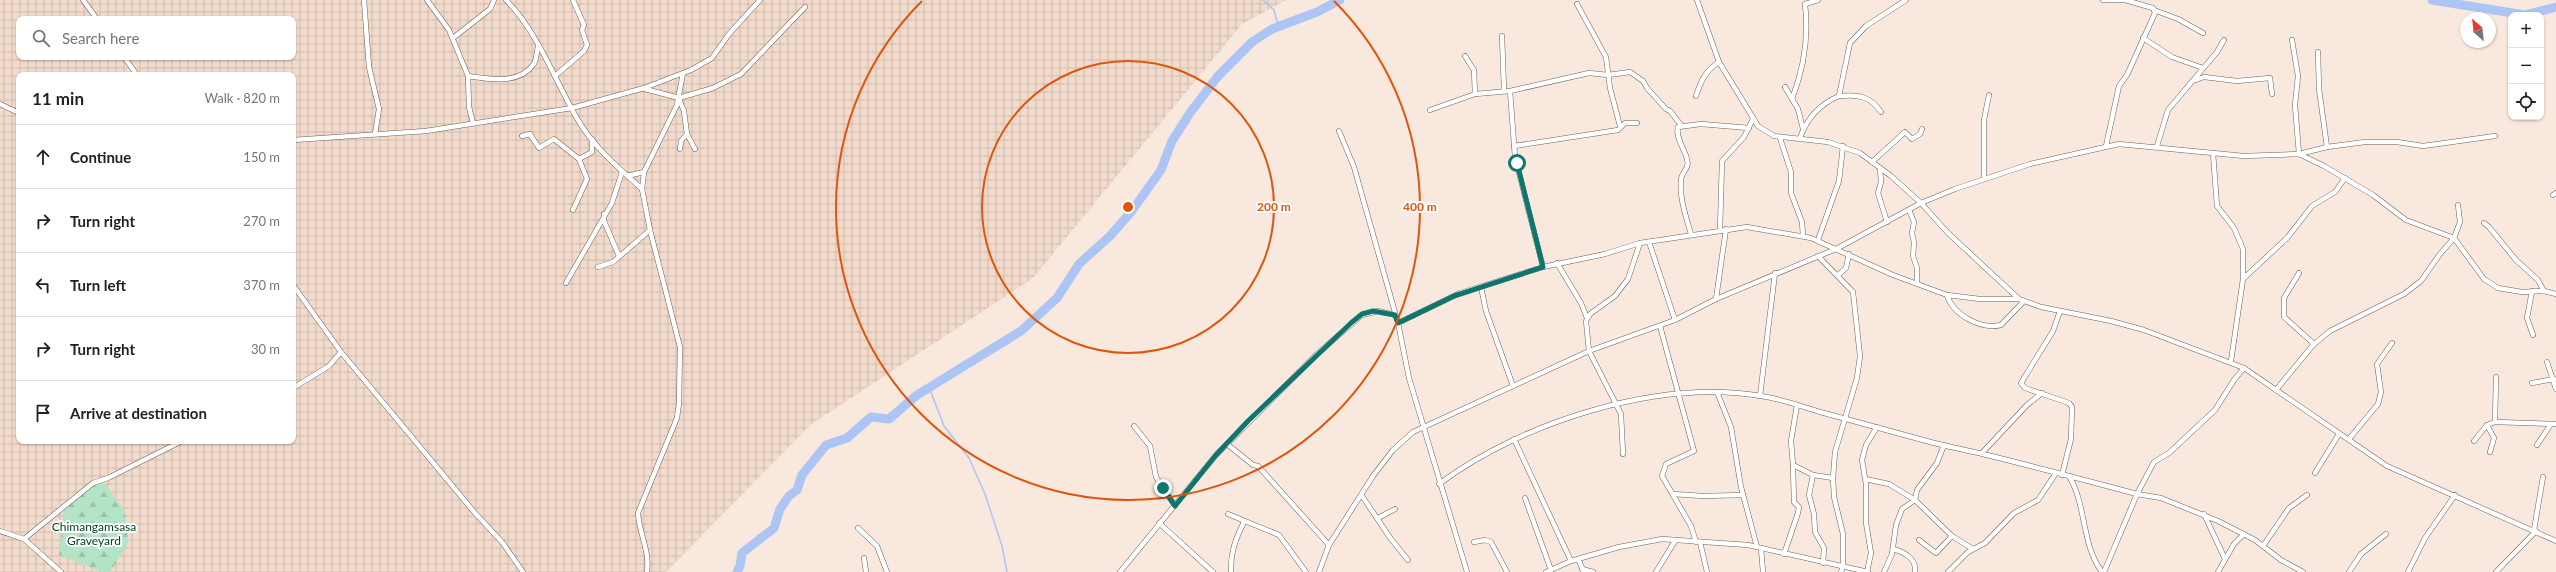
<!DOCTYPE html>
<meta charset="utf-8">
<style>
body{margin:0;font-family:Lato,sans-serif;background:#f2f2f2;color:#222}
.controls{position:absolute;right:12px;top:12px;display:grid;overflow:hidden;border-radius:8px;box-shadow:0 1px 3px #0004}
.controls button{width:36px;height:36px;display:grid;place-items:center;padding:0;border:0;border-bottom:1px solid #e0e0e0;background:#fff;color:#222;font:20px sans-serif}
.compass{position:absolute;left:2460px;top:12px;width:36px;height:36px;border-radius:50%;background:#fff;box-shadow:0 1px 3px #0004;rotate:333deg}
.stop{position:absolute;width:12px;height:12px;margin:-9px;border:3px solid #0f766e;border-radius:50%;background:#fff}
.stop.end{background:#0f766e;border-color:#fff;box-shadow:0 1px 4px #0008}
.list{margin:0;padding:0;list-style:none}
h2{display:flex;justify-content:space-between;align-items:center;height:52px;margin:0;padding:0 16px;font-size:17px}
h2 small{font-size:13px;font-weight:400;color:#767676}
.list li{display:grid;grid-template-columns:26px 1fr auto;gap:12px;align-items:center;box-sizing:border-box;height:64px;padding:0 16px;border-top:1px solid #e0e0e0}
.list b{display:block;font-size:15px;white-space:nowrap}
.list em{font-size:13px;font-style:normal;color:#767676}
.icon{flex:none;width:22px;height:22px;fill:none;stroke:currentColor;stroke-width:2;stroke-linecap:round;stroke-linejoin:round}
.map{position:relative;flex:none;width:2556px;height:572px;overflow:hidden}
.search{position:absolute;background:#fff;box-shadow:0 1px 3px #0004;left:16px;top:16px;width:280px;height:44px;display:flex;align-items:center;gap:10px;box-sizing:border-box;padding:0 14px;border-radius:8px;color:#767676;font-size:15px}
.panel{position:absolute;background:#fff;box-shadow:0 1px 3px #0004;left:16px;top:72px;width:280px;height:372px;border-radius:8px}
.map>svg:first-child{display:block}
</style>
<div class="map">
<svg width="2556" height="572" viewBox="0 0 2556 572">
<defs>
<pattern id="industrial-grid" width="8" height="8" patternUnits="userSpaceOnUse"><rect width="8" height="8" fill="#f2dbcc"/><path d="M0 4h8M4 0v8" fill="none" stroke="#cfbcaf"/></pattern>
<pattern id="forest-firs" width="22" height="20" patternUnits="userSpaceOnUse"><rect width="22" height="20" fill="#b3e4c5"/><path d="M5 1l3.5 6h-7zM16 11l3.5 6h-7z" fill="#9ac3a9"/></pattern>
</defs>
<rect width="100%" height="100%" fill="#f8e8de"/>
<!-- industrial -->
<path fill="url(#industrial-grid)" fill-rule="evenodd" d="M0,0h1286l-44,24 -209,254 -223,147 -144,147h-666zM19,19h274v38h-274zM19,75h274v366h-274z"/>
<!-- forest -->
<polygon fill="url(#forest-firs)" points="105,483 125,512 128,543 110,572 102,572 59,555 64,508 94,484"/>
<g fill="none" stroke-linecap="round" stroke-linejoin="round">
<!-- stream -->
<g stroke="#adc5f5" stroke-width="1.5">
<polyline points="1263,0 1274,10 1278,26"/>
<polyline points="929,387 944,426 969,458 985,494 1002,546 1007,572"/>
</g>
<!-- river -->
<g stroke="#adc5f5" stroke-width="9">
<polyline points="2432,0 2525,15 2556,7"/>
<polyline points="737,572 740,566 742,553 774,528 780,509 789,496 797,490 802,475 826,445 847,438 871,417 889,419 917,395 1021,331 1057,298 1079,264 1110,236 1131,212 1161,170 1172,141 1190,113 1218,76 1252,42 1272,29 1317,12 1340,0"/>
</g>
<defs>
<g id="minor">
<polyline points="83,0 97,19"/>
<polyline points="364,0 369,67 379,109 375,134"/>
<polyline points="427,0 449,30 468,76 469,107 473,123"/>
<path d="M506,0c33,33 51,86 75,125 16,25 40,45 61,64"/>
<polyline points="1697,0 1719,62 1758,126 1774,136 1828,142 1860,153 1891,176 1921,203 1948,233 2019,299"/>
<polyline points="2103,0 2125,0 2153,8 2155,13 2127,75 2119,86 2106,146"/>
<polyline points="1577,4 1606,57 1610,88 1620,126"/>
<polyline points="2154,10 2178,19 2203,33"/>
<polyline points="1502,36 1504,90"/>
<polyline points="453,38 490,9 494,0"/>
<polyline points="2143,38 2172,57 2203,68"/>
<polyline points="2292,40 2298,76 2295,105 2299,154 2327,147 2365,142 2397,142 2423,146 2495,136"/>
<polyline points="2318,52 2319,89 2327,147"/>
<polyline points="1465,56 1474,70 1475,94"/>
<polyline points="124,57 137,75"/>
<path d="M468,76c21,3 50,9 65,-11 4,-4 3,-12 5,-18"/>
<polyline points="555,76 584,51 587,45 582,30 584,25 573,0"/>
<polyline points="2193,81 2204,77 2237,81 2270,78 2272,94"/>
<polyline points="1785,87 1798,109 1803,129"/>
<polyline points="645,89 679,98 713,88 741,74 805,7"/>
<polyline points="1510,91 1515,157 1543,267"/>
<path d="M1696,96c5,-15 9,-25 23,-34"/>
<path d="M1839,96c19,-2 31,0 42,16"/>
<polyline points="679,99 684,111 687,134 695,149"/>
<path d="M1792,99c12,-31 17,-62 13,-95l13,-4"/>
<polyline points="0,104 19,113"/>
<polyline points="1430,110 1475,94 1510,91 1589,73 1608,75 1630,72 1643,81 1647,88 1666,109 1670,111 1681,125"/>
<polyline points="1339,131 1354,167 1398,323 1409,378 1467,572"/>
<polyline points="522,136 530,134 539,148 554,139 579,159"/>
<polyline points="1780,138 1791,172 1791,193 1802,222 1803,236"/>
<path d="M1800,138c7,-20 20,-34 39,-42l11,-53 16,-17 40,-26"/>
<polyline points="293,140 426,131 572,108 644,88 691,70 712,58 729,34 760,0"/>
<polyline points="1514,146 1618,130 1625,123 1637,123"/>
<polyline points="2157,146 2168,110 2217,52 2224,40"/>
<polyline points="680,149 681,141 687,134"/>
<polyline points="2213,153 2217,206 2234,228 2243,249 2243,279"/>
<polyline points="1872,162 1905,132 1912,139 1920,134 1922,129"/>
<polyline points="1880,168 1881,182 1878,193 1887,222"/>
<polyline points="627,176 644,172"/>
<polyline points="1984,179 1984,120 1989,95"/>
<polyline points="2553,195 2556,193"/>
<polyline points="573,210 587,179 579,159 592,152 592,139"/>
<polyline points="1909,210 1914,222 1912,233 1914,243 1913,256 1917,268 1917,283"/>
<polyline points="604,214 604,221 619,256"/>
<polyline points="2484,223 2489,227 2516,260 2538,280 2544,291"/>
<polyline points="1720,230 1722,161 1744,137 1753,119"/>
<path d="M1691,234c-5,-17 -12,-37 -10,-55 1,-7 9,-11 6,-20 -2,-9 -12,-22 -9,-32l23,-3 48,4"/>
<polyline points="1818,240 1839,181 1843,146"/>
<polyline points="1649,242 1675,320"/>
<polyline points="1818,256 1853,292 1860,356 1857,378 1835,452 1833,478 1834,497 1843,534 1843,566 1841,572"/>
<polyline points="1557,263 1581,303 1587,318"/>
<polyline points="598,267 613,262 650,230"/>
<polyline points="2299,273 2284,298 2284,317 2314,344"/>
<polyline points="1838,275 1846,268 1849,254"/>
<polyline points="566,283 612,203 622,172"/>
<polyline points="293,285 341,352 475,513 502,542 523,572"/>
<polyline points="1481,287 1486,311 1513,386"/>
<polyline points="2532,291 2527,318 2533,335"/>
<path d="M1947,295c6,20 34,35 54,30l23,-24"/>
<polyline points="1716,299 1726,229"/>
<polyline points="2060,311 2053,331 2021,383 2025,388 2069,403 2072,407 2071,439 2062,475"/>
<polyline points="1398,323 1460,293 1543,267 1605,254 1640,243 1747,227 1811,238 1893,275 1947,295 1980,299 2019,299 2041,307 2111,321 2144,330 2244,368 2387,466 2556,541"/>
<polyline points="1660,326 1694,451 1666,464 1662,476 1691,526 1696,542"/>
<polyline points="2231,361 2243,279 2287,238 2312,206 2335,192 2345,178"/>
<polyline points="2547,362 2556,389"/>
<polyline points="2532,383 2554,379"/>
<polyline points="293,388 329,366 341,352"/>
<polyline points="2276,390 2313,345 2330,331 2404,294 2421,281 2440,254 2454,238 2460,222 2458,205"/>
<polyline points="1717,392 1731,427 1741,487 1757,547"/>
<polyline points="1760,396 1775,273"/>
<polyline points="1797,405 1791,441 1793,465 1813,475 1833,478"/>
<polyline points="2495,422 2556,424"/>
<polyline points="2487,425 2494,438 2490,452"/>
<polyline points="1134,426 1150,446 1156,477 1175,506"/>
<polyline points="1514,439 1571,561"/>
<polyline points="2349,439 2378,404 2381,392 2377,364 2392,343"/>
<polyline points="2474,441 2487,425 2495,422 2496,377"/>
<polyline points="1227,444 1253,465 1258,466 1329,545"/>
<polyline points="1944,445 1937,463 1917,490 1915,500 1952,536 1973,549"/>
<polyline points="2537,445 2551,424"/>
<polyline points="1982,453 2027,405 2042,393"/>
<polyline points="1623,454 1621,414 1589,351 1586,321 1590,314 1615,296 1628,279 1640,243"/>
<polyline points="2315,473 2339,434"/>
<polyline points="1813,475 1809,495 1814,514 1815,532 1824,548 1823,563"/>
<path d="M2069,476c18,30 12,68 33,96"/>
<polyline points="1865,479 1889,484 1915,500 1902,509 1896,525 1892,554 1884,572"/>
<path d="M1439,484c83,-62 218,-105 322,-88 21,3 42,11 63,17 37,10 74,20 110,30 19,5 38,8 57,13 49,12 97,25 146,38l24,4 57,23 37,19 26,20 22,12"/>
<polyline points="1673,494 1703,496 1743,495"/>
<polyline points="1362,496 1391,539 1408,560"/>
<polyline points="1525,498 1551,570"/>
<polyline points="1228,514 1279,535 1306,572"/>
<polyline points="2204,514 2225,559"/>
<polyline points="1378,518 1395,509"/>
<polyline points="1159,523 1213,572"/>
<polyline points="858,528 877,546 887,572"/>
<polyline points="2534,530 2543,477"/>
<polyline points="0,531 24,539 61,572"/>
<polyline points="24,539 93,483 108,478 182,441"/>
<polyline points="1919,540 1936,553 1952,536"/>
<polyline points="1474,542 1485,540 1491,542 1507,572"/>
<polyline points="1700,542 1707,572"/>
<polyline points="2263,546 2289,508 2307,495"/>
<polyline points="1761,548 1763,572"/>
<path d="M1893,549c11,3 24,10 22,23"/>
<polyline points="1784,554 1798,513 1799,507 1794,502 1793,466"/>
<polyline points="864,558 866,572"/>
<polyline points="1578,559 1584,572"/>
<polyline points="1582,569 1593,572"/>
<path d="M647,572c3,-21 -8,-39 -9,-59l39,-95 2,-15 1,-56 -30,-117 -8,-41 2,-17 33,-67 6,-32"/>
<polyline points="1120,572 1216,455 1317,354 1362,315 1378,311 1395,315"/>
<path d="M1231,572c-1,-19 5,-34 13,-50"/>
<polyline points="1319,572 1329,545 1373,476 1393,450 1413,432 1589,351 1675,320 1716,299 1836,249 1921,203 1955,189 2030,164 2119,144 2244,156 2299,154 2324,166 2373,195 2406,220 2454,238 2484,279 2498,288 2522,292 2544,291 2556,294"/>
<polyline points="1546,572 1571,561 1619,547 1662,539 1748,545 1868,572"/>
<polyline points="1656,572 1675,541"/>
<polyline points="1867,572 1871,553 1866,523 1866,484 1862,460 1866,445 1877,427"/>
<polyline points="1948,572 1968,552 1985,543 2014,513 2038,500 2056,473"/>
<polyline points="2104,572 2137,494 2154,462 2169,453 2215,410 2234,380 2244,368"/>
<polyline points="2218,572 2234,544 2244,534"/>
<polyline points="2349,572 2361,554 2386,534"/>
<polyline points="2408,572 2425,538 2455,495"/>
<polyline points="2496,572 2536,531"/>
</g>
</defs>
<!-- minor casing -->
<use href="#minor" stroke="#6f6159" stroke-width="5.5"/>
<!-- minor -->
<use href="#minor" stroke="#fff" stroke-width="4.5"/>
</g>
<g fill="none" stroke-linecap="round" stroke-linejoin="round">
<!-- route -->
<polyline stroke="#0f766e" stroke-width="5" points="1163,488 1175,506 1216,455 1248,421 1351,323 1362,314 1373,311 1395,315 1398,323 1454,296 1543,267 1517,163"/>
</g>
<!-- distance rings -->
<g fill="none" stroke="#de560d" stroke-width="2">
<circle cx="1128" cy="207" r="146"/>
<path d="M1334 1A292 292 0 1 1 922 1"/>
</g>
<g text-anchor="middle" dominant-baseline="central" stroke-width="4" stroke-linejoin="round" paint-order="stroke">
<!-- park labels -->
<g font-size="12" fill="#004426" stroke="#fff">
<text x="94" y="526">Chimangamsasa<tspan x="94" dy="14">Graveyard</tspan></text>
</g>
</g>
<circle cx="1128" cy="207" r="6" fill="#de560d" stroke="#fff" stroke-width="2"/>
<g font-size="12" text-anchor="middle" font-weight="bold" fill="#de560d" stroke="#fff" stroke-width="4" stroke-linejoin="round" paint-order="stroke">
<text x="1274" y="211">200 m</text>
<text x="1420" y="211">400 m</text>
</g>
</svg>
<div class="controls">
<button>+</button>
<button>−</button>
<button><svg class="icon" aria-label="locate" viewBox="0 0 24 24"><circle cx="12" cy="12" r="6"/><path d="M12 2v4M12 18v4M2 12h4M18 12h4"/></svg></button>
</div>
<svg class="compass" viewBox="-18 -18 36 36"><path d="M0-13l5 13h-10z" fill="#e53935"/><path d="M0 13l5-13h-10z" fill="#767676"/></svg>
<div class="stop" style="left:1517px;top:163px"></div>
<div class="stop end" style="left:1163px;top:488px"></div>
<div class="search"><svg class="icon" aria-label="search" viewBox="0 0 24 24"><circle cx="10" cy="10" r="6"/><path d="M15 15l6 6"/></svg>Search here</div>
<section class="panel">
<h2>11 min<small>Walk · 820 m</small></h2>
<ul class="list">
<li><svg class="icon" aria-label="ahead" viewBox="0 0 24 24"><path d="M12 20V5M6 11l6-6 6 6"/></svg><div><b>Continue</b></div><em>150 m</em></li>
<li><svg class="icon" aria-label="right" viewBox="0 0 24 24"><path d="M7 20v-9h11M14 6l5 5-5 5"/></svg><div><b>Turn right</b></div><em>270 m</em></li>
<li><svg class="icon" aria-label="left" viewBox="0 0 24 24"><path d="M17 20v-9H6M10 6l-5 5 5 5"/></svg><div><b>Turn left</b></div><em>370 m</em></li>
<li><svg class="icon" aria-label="right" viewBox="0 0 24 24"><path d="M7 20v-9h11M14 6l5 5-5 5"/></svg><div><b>Turn right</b></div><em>30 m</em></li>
<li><svg class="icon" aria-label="arrive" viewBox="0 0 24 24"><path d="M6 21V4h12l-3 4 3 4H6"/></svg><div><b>Arrive at destination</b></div></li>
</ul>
</section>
</div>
